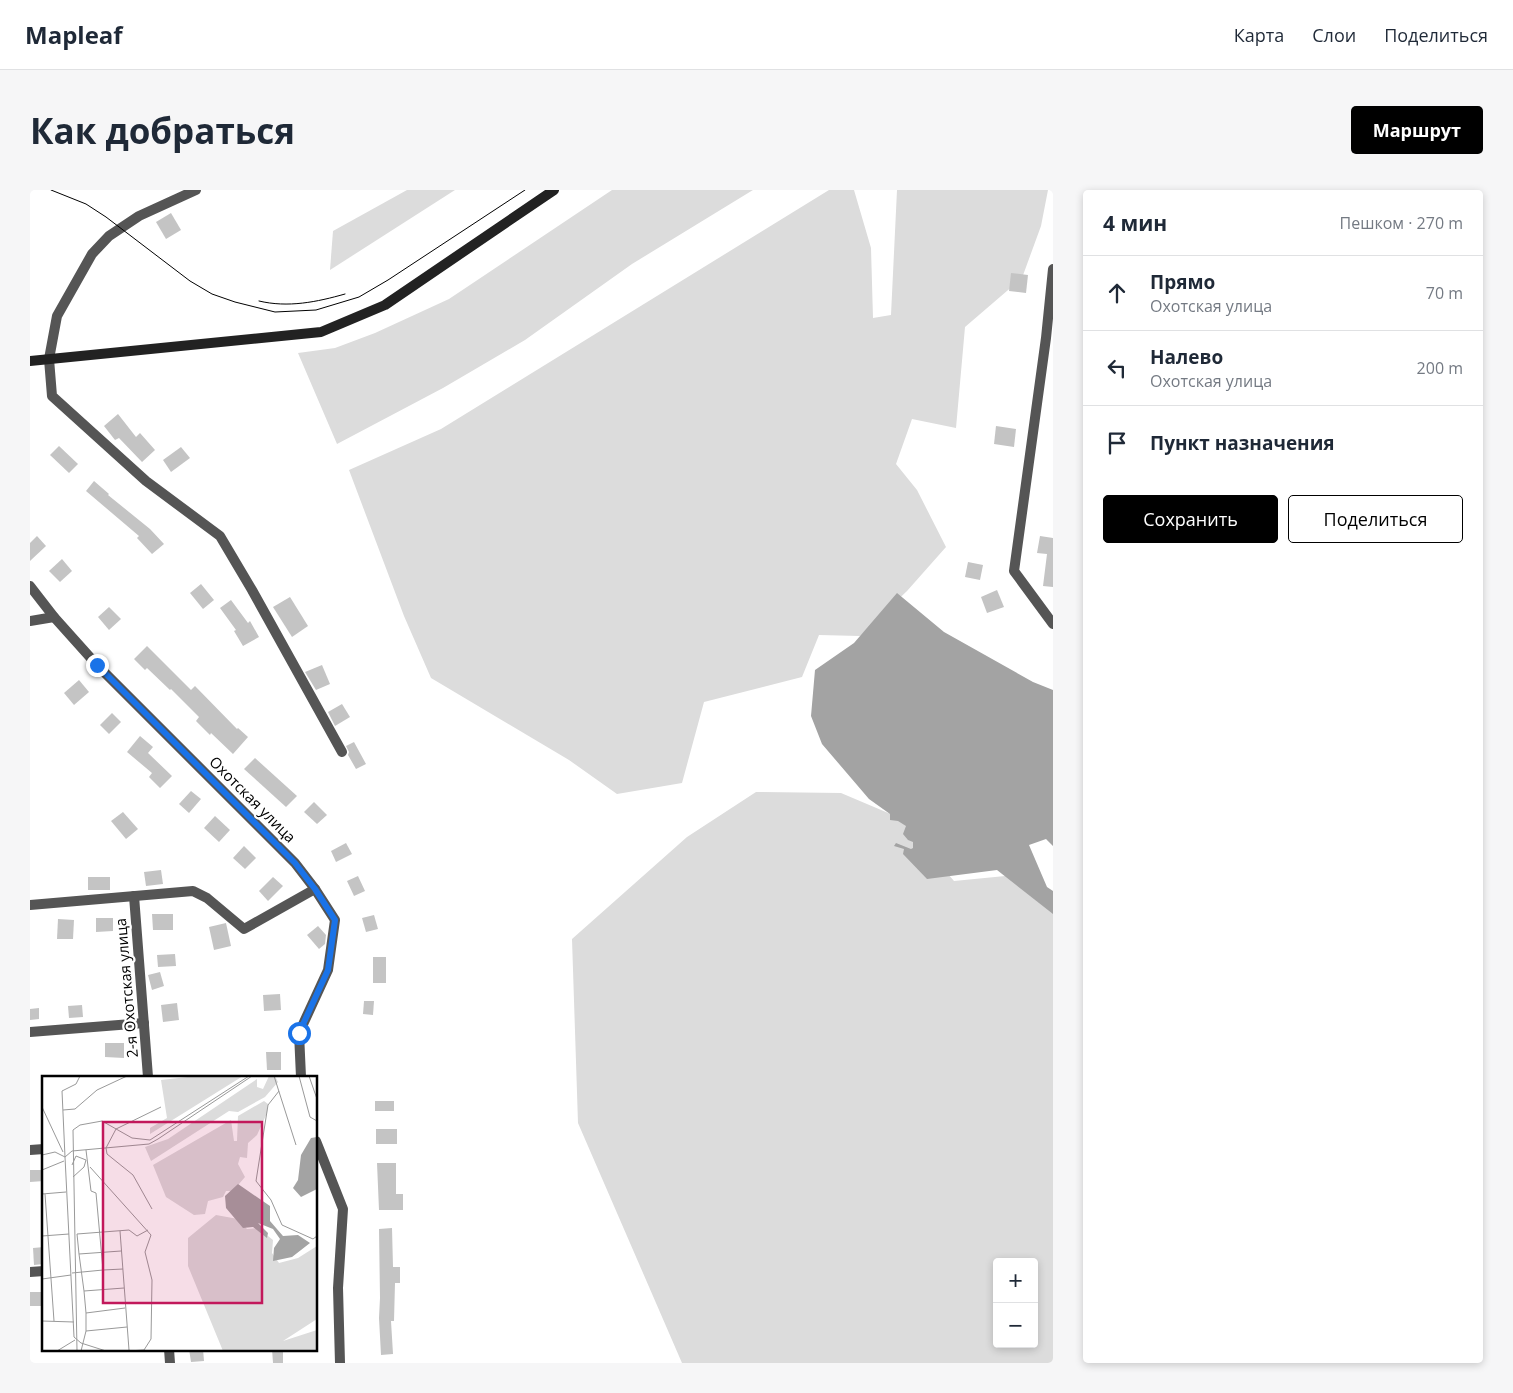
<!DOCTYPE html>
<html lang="ru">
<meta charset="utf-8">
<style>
body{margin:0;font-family:"Open Sans",sans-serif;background:#f6f6f7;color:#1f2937}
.controls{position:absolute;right:15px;bottom:15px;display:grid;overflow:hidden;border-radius:5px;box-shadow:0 2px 8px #0003}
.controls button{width:45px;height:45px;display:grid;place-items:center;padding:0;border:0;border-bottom:1px solid #e0e1e3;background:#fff;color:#1f2937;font:25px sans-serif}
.stop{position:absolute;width:15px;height:15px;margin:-11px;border:4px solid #1a73e8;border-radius:50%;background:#fff}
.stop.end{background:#1a73e8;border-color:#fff;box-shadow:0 1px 5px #0008}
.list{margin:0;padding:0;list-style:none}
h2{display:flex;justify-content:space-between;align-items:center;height:65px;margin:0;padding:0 20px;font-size:21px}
h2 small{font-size:16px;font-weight:400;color:#747a83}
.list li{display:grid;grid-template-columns:32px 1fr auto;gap:15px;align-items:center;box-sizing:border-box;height:75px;padding:0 20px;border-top:1px solid #e0e1e3}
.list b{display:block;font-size:19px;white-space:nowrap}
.list p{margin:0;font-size:16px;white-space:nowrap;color:#747a83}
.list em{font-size:16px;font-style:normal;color:#747a83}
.actions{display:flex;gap:10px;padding:15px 20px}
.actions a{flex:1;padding:11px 0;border:1px solid #000;border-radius:5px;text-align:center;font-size:18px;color:#000}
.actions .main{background:#000;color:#fff}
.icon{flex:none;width:28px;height:28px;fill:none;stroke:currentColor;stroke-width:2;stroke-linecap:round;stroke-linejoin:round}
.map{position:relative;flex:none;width:1023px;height:1173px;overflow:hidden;border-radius:5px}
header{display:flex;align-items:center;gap:30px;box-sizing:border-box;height:70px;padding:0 25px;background:#fff;border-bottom:1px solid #e0e1e3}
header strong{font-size:24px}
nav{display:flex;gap:28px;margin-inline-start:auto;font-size:18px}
.intro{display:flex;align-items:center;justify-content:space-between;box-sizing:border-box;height:120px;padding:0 30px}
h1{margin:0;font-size:35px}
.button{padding:12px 22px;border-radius:5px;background:#000;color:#fff;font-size:18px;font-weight:700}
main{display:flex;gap:30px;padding:0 30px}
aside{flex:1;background:#fff;border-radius:5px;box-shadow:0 2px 8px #0003}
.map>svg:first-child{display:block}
</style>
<header>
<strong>Mapleaf</strong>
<nav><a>Карта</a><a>Слои</a><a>Поделиться</a></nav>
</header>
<div class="intro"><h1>Как добраться</h1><a class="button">Маршрут</a></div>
<main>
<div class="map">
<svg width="1023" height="1173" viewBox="0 0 1023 1173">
<rect width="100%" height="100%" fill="#fff"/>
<!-- green -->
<g fill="#dcdcdc" fill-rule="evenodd">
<polygon points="377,0 425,0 300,80 303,41"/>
<polygon points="582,0 723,0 602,74 495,150 413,198 307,254 268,163 305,158 345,143 419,109"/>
<polygon points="799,0 824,0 841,58 843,128 861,125 867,0 1018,0 1011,36 992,88 935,137 926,238 882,229 866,274 887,300 916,357 877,401 830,446 789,445 772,487 674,512 652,593 587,604 539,570 401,488 374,426 319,280 411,239"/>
<path d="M726,602l85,1 59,25 54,63 73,-7 26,21v468h-371l-104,-240 -6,-184 115,-102zM967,1072h37v82h-37z"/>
</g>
<!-- water -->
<polygon fill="#a3a3a3" points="867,403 914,442 1003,492 1023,500 1023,656 1016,649 999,655 1017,697 1023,701 1023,724 967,680 897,689 873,664 874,659 864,656 866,653 881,659 883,658 883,652 878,650 873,644 876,636 868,631 860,630 860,624 839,609 792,554 781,526 785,480 824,453"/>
<!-- building -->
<g fill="#c4c4c4">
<polygon points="141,23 151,40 136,49 126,32"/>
<polygon points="981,83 998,85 996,103 979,101"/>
<polygon points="88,224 106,247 110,243 125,260 112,272 89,248 85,250 74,236"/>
<polygon points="966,236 986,239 984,257 964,254"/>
<polygon points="29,256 48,274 39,283 20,265"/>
<polygon points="151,257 160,268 141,282 133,270"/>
<polygon points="64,291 79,304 78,305 120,339 134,354 122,364 107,348 109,346 56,301"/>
<polygon points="7,346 16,356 0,371 0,353"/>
<polygon points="1010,346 1023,348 1023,397 1013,396 1017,364 1007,363"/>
<polygon points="32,369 42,381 30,392 19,381"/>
<polygon points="938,372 953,375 950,390 935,387"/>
<polygon points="171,394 184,410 173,419 160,403"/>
<polygon points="967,400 974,417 957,423 951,407"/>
<polygon points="260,407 278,436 262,447 243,417"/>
<polygon points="201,410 218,433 220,431 229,447 213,456 204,441 206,440 190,418"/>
<polygon points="79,417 91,429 79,440 68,427"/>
<polygon points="117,456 161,500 165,496 207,539 208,538 218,547 203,564 181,543 180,545 166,531 169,527 141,499 140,500 117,478 115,480 104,469"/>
<polygon points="292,475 300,494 286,500 275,482"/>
<polygon points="49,490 59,502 44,515 34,503"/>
<polygon points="312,514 320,527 305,536 298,522"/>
<polygon points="82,523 91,532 79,544 70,535"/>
<polygon points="110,546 123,557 118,563 142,586 130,598 119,587 122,583 97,562"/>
<polygon points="324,552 336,574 326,579 318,565 319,562 316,556"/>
<polygon points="225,568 267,606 256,617 214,579"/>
<polygon points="161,601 171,609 159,623 149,614"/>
<polygon points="284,612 297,625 287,634 274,622"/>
<polygon points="93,622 108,639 96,649 81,631"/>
<polygon points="185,626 200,640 189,652 174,638"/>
<polygon points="316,653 322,664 306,672 301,661"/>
<polygon points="214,656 226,668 215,679 203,668"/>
<polygon points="131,680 133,694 116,696 114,682"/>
<polygon points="328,686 335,701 324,706 317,691"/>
<rect x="58" y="687" width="22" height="13"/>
<polygon points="243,687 253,696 238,711 229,701"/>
<polygon points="122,724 143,724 143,740 123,740"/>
<polygon points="344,725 348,739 336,742 332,728"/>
<polygon points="66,728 83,728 83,741 66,742"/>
<polygon points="28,729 44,730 43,749 27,749"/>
<polygon points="196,733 201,756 184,760 179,737"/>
<polygon points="288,736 296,745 295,754 289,759 277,745"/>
<polygon points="145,764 146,776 128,777 127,765"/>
<rect x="343" y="767" width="13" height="26"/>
<polygon points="130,782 134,796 122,800 118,785"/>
<polygon points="250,804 251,820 234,821 233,805"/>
<polygon points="334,811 344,811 343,825 333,824"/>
<polygon points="147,813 149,830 133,832 131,815"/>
<polygon points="52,815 53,827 39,828 38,816"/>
<polygon points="9,818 9,829 0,830 0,819"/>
<polygon points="75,853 94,853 94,868 75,867"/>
<polygon points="236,862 251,862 251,880 237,880"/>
<rect x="345" y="911" width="19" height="10"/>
<rect x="346" y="939" width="21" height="15"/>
<polygon points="347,973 366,973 366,1004 373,1004 373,1020 349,1020"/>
<polygon points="0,980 14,980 14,991 0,992"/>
<polygon points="362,1038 363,1077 370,1077 370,1093 365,1093 364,1131 361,1131 363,1164 351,1165 349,1128 350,1108 349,1039"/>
<polygon points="14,1057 14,1074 4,1075 3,1058"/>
<rect x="0" y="1102" width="14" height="14"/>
<polygon points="159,1159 173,1159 174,1171 161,1172"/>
<polygon points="242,1159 253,1159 253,1173 243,1173"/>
</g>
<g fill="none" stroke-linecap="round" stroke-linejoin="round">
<!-- street -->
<g stroke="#555" stroke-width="10">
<polyline points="166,0 109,26 79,46 62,64 27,126 19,169 22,206 116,291 190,346 222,400 312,562"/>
<polyline points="1023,79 1016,148 984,381 1023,434"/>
<polyline points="0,396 24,427 67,475 265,673 285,699 305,730 298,780 269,843 271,887"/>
<polyline points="0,431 24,427"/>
<polyline points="104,706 118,887"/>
<polyline points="0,715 163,701 177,708 214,739 285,699"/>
<polyline points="0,842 114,833"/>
<polyline points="286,951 313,1019 308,1098 310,1173"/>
<polyline points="0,960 14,959"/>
<polyline points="0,1082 14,1081"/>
<polyline points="139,1159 140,1173"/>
</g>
<!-- secondary -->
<polyline stroke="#222" stroke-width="10" points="0,171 291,142 355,115 524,0"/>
<!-- tram -->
<g stroke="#000" stroke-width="1">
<polyline points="21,0 56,14 76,27 160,91 182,104 205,112 245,122 286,120 329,107 358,90 495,0"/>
<path d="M229,111c29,7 58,1 86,-7"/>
</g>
</g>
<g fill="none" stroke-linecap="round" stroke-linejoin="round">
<!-- route -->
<polyline stroke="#1a73e8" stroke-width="6" points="67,475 265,673 285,699 305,730 298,780 269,843"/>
</g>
<g text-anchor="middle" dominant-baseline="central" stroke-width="4.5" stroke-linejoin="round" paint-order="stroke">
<!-- street labels -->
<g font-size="15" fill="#000" stroke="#fff">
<text transform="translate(223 609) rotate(45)">Охотская улица</text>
<text transform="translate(96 798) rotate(-95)">2-я Охотская улица</text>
</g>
</g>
<!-- overview -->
<g transform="translate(12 886)">
<rect width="275" height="275" fill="#fff"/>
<path d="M155,0h46l-93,58v-6l17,-10 -6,-38zM227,0h6l3,6 -13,15 -27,15 -9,-1 -78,50 -6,-14 23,-8 89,-60v8l6,2zM222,25l4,3 -1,9 -10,22 -9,8 -1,15 -7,-1 -2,7 7,13 -6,7 -7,7h-6l-3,6 -15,4 -3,13 -11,1 -28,-18 -13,-32 78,-45 3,21h3l1,-25zM174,139l22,4 9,10 11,-1 15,12 -1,13 7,10 19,-5 19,-12v73l-34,22 34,-11v21h-94l-35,-85v-28z" fill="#dcdcdc"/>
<path d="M275,61v52l-16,8 -8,-9 5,-8 3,-25 10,-17zM196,108l32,22v15l13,15 15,-1 12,8 -18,14 -19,4 1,-13 6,-9 -7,-10 -15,-6 10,10 -1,5 -14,-11 -10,1 -17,-20 -1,-12z" fill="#a3a3a3"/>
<path fill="none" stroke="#999" stroke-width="1" d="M232,0l22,69M257,0l11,41 7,4M267,0l8,23M237,15l-11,14 -12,76 15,19 11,25 31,14 4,-3M0,31l21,45M21,34l12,-1 22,-19 30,-14M0,79l13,-3 10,5M23,81l-3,-66 14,-7 4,-8M30,89l4,-9 10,4 -2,7 -11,10M48,91l61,68 -6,17 7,28 -1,59 -7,11 -16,1M0,94l22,-9M0,118l24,-2M3,118l9,127M110,133l-19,-34 -26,-21 -1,-6 10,-19 45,-22M78,155l9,119M0,160l27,-2M79,175l-42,3 5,37 40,-3M37,178l-2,-20 52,-4 8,6 11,-6M61,194l20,-1M30,197l31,-3 -7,-77 -5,-2 -5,-41M0,203l29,-4M42,215l2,22 39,-5M44,237v18l41,-4M0,245l32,1M15,275l18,-11M35,275l-4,-221 7,-5 22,-4 30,17 18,2 99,-64M39,275l5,-20M64,275l-25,-8 -7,-6 -9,-180 7,-6 77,-7 9,-5 94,-63"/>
<path fill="#c2185b" fill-opacity="0.15" stroke="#c2185b" stroke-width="2.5" d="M61,46h159v181h-159z"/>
<rect width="275" height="275" fill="none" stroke="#000" stroke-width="2.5"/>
</g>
</svg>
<div class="controls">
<button>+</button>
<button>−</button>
</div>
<div class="stop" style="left:269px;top:843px"></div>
<div class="stop end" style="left:67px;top:475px"></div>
</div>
<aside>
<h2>4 мин<small>Пешком · 270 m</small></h2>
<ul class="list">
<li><svg class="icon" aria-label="ahead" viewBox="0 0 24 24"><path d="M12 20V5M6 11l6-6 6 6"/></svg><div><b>Прямо</b><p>Охотская улица</p></div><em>70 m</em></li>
<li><svg class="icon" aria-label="left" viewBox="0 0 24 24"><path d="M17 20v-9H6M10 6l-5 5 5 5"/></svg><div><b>Налево</b><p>Охотская улица</p></div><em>200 m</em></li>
<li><svg class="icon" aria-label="arrive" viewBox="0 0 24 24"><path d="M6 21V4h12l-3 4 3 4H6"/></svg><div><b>Пункт назначения</b></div></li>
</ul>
<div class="actions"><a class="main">Сохранить</a><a>Поделиться</a></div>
</aside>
</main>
